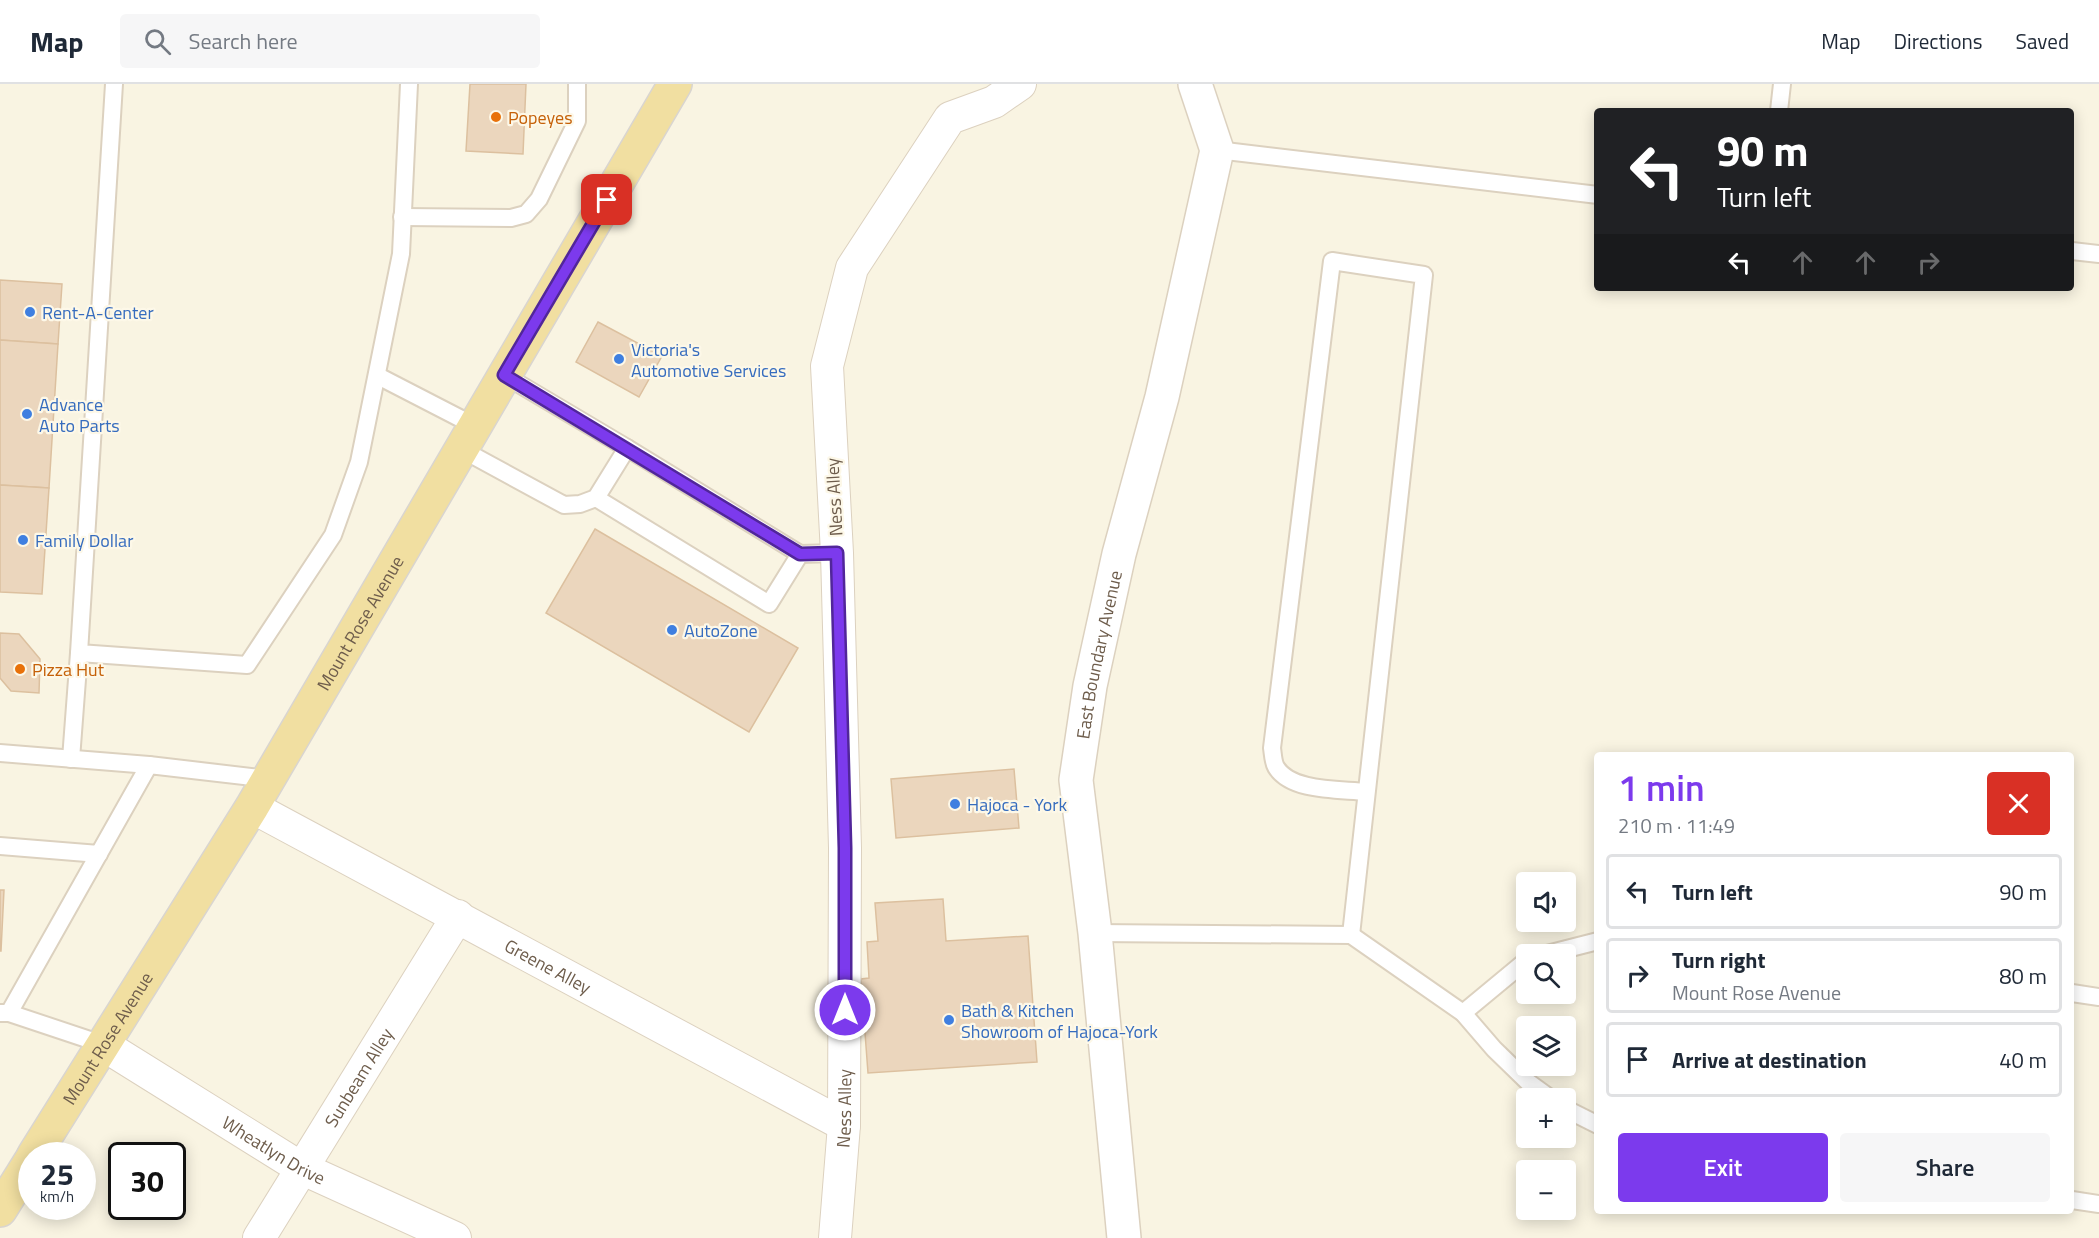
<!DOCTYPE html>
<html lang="en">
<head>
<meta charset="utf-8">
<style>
	:root { --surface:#fff; --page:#f6f6f7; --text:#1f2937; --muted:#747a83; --line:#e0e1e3; --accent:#7c3aed }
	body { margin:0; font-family:"Titillium Web",sans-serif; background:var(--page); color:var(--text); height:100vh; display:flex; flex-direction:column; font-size:22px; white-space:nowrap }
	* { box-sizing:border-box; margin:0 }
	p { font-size:20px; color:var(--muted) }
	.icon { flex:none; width:33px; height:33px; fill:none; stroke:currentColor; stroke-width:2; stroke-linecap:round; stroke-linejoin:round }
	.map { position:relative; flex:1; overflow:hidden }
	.drawer { position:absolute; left:1594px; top:668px; width:480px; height:462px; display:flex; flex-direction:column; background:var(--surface); border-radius:6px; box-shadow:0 3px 15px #0003 }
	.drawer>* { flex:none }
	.guide { position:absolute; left:1594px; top:24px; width:480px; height:183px; border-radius:6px; box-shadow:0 3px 15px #0003; background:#202124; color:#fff; overflow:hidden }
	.tools { position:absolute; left:1516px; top:788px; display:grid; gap:12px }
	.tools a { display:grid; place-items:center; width:60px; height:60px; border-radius:6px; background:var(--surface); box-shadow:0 3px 15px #0003; font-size:30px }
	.speed { position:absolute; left:18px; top:1058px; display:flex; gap:12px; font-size:30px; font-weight:700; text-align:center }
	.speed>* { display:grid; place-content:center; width:78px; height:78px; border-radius:50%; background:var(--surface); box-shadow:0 3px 15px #0003; line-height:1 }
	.speed small { font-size:15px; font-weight:400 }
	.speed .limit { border:3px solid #111; border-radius:9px; background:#fff; color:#111 }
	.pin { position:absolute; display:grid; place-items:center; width:51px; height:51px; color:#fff; margin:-26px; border-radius:12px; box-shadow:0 3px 9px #0006 }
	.me { position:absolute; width:66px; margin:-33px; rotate:0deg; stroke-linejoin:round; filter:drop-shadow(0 0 4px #0008) }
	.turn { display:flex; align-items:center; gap:21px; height:126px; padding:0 24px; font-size:27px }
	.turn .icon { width:78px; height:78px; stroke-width:2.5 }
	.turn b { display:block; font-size:42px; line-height:51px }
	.lanes { display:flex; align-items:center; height:57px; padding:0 24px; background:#0003; justify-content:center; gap:30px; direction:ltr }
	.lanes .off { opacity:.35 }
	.round { display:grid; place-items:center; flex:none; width:63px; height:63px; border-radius:6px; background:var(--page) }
	.headline { display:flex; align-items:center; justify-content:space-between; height:102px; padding:0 24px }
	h1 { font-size:36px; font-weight:600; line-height:45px; color:var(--accent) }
	.action { display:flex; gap:12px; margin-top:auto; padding:12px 24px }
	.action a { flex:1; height:69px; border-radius:6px; background:var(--accent); color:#fff; font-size:24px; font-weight:600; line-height:69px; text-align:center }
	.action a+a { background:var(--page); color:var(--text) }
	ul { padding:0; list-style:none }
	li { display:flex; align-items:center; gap:18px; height:75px; margin:0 12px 9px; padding:0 12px; border:3px solid var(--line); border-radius:6px }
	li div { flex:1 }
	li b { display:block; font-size:22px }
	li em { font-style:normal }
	header { display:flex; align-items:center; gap:36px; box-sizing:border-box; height:84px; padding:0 30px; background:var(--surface); border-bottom:2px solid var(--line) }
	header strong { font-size:28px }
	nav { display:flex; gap:33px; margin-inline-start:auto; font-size:21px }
	.search { width:420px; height:54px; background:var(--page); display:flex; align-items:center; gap:15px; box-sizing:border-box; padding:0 21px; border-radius:6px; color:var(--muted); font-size:22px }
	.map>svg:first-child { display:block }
</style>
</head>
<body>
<header>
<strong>Map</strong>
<div class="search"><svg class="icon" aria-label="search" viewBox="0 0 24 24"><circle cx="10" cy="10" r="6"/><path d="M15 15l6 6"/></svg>Search here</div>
<nav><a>Map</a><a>Directions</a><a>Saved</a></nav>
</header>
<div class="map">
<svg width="2099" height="1154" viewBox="0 0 2099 1154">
	<rect width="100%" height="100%" fill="#f9f4e2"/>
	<g fill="#ebd6bd" stroke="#dcc09f" stroke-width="1.5">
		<path d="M470 0H526L523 70 466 67Z"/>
		<path d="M0 196 62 200 58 260 0 256Z"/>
		<path d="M598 238 662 272 639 313 576 278Z"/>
		<path d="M0 256 58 260 49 404 0 401Z"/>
		<path d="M0 401 49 404 42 510 0 508Z"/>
		<path d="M595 445 798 564 749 648 546 529Z"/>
		<path d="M0 549 19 550 40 575 39 609 11 607 0 594Z"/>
		<path d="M1014 685 1019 744 896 754 891 695Z"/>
		<path d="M0 806H4L1 867H0Z"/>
		<path d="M943 815 946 857 1028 852 1037 978 868 989 861 895 869 894 867 858 878 857 875 819Z"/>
	</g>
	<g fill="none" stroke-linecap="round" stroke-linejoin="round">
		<g stroke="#dcd1bf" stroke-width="20">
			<g id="service">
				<path d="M114 0 79 569 247 581 333 451 359 378 401 170 409 0"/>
				<path d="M1779 27 1782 0"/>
				<path d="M1217 66 1598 111"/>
				<path d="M402 133 511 134 526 130 539 115 577 37V0"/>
				<path d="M2072 167 2099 170"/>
				<path d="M378 292 475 342"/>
				<path d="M627 364 800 470 837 469"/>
				<path d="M461 365 564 421 580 420 596 414 627 364 504 291"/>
				<path d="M596 414 769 520 800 470"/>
				<path d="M0 669 149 681"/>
				<path d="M71 675 79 569"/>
				<path d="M0 762 99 770"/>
				<path d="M1095 849 1351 851 1463 929 1494 965 1528 998 1550 1014"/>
				<path d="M1351 851 1424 191 1332 177 1272 664C1273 670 1273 678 1276 683 1291 708 1340 705 1366 708"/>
				<path d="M1547 870 1598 857"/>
				<path d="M2072 909 2099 913"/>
				<path d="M1 929H9L102 960"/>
				<path d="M9 929 149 681 269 695"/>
				<path d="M1463 929 1527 876"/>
				<path d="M1566 1025 1598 1041"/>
				<path d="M2072 1116 2099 1120"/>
			</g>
		</g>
		<g stroke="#dcd1bf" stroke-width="34">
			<g id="minor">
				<path id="s1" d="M252 723 844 1041"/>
				<path id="s2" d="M102 960 301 1084 455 1154"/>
				<path id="s3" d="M259 1154 458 832"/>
				<path id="s4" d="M835 1154 844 1041 845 764 837 469 827 282 852 184 950 34 994 18 1020 0"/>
			</g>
		</g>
		<g stroke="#dcd1bf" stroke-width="36">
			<g id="tertiary">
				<path id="s5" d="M1124 1154 1095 849 1076 696 1090 602 1119 470 1162 313 1217 66 1195 0"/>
			</g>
		</g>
		<g stroke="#d9d5d0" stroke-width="36">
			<g id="primary">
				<path id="s6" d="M34 1071 252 723 675 0"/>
				<path d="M0 1126 32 1075"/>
			</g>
		</g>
		<use href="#service" stroke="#fff" stroke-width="16"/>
		<use href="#minor" stroke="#fff" stroke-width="32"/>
		<use href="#tertiary" stroke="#fff" stroke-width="33"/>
		<use href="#primary" stroke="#f1dfa1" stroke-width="33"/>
	</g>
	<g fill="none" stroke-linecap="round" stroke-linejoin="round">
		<g stroke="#51269a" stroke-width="15">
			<path id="route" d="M607 116 504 291 800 470 837 469 845 764V926"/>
		</g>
		<use href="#route" stroke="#7c3aed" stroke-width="10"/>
	</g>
	<g fill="#e8710a" stroke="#fdf8e8" stroke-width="2">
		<circle cx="496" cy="33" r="6"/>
		<circle cx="20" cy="585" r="6"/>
	</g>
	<g fill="#3f7fe0" stroke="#fdf8e8" stroke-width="2">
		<circle cx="30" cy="228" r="6"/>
		<circle cx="619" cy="275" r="6"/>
		<circle cx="27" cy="330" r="6"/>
		<circle cx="23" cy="456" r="6"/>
		<circle cx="672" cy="546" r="6"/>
		<circle cx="955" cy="720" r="6"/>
		<circle cx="949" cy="936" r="6"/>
	</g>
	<g text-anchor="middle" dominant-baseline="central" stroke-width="4.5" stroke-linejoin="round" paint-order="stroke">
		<g font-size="18" fill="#c56008" stroke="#fdf8e8" text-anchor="start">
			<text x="508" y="33">Popeyes</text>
			<text x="32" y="585">Pizza Hut</text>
		</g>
		<g font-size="18" fill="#366cbe" stroke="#fdf8e8" text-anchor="start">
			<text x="42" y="228">Rent-A-Center</text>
			<text x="631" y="265">Victoria's<tspan x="631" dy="21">Automotive Services</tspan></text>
			<text x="39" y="320">Advance<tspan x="39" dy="21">Auto Parts</tspan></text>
			<text x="35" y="456">Family Dollar</text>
			<text x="684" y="546">AutoZone</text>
			<text x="967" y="720">Hajoca - York</text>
			<text x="961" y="926">Bath &amp; Kitchen<tspan x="961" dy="21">Showroom of Hajoca-York</tspan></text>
		</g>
		<g font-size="18" fill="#6e5d4c" stroke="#fdf8e8">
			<text transform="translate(834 413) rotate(-93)">Ness Alley</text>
			<text stroke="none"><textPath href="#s6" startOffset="624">Mount Rose Avenue</textPath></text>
			<text stroke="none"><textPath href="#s5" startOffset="588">East Boundary Avenue</textPath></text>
			<text stroke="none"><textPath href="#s1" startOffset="336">Greene Alley</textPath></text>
			<text stroke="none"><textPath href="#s6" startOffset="138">Mount Rose Avenue</textPath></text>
			<text stroke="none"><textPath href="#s3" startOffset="189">Sunbeam Alley</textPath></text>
			<text stroke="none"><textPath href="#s4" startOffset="130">Ness Alley</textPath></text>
			<text stroke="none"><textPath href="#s2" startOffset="202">Wheatlyn Drive</textPath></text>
		</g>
	</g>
</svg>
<div class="tools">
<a><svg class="icon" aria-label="sound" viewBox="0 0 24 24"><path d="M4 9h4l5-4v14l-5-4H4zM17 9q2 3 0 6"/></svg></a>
<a><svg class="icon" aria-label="search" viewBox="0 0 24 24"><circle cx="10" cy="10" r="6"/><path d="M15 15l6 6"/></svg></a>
<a><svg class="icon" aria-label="layers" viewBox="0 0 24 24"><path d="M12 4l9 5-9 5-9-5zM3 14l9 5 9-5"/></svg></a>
<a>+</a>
<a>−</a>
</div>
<div class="speed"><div>25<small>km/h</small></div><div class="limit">30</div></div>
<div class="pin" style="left:607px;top:116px;background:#d93025"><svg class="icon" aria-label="arrive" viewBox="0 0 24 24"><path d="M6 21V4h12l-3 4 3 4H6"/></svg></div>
<svg class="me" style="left:845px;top:926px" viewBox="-20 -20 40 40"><circle r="17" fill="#7c3aed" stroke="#fff" stroke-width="3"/><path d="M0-11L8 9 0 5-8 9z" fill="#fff"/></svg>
<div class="guide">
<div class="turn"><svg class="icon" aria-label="left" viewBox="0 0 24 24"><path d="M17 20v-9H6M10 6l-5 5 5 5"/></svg><div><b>90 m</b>Turn left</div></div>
<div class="lanes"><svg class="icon" aria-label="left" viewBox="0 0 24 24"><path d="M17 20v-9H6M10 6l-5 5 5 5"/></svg><svg class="icon off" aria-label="ahead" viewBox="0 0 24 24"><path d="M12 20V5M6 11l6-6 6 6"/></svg><svg class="icon off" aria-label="ahead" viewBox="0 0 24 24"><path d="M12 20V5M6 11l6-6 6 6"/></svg><svg class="icon off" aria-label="right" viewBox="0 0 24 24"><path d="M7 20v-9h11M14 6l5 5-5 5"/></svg></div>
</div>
<section class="drawer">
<div class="headline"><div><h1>1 min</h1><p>210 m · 11:49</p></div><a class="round" style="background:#d93025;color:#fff"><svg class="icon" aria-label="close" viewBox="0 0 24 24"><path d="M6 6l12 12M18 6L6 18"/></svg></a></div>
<ul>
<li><svg class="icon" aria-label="left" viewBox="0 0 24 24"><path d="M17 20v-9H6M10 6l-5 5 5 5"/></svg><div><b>Turn left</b></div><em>90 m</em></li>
<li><svg class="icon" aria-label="right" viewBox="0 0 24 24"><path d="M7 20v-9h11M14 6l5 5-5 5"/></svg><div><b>Turn right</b><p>Mount Rose Avenue</p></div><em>80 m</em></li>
<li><svg class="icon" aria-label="arrive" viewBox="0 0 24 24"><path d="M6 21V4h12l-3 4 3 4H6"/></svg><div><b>Arrive at destination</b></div><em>40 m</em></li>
</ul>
<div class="action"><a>Exit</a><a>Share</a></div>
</section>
</div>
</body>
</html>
